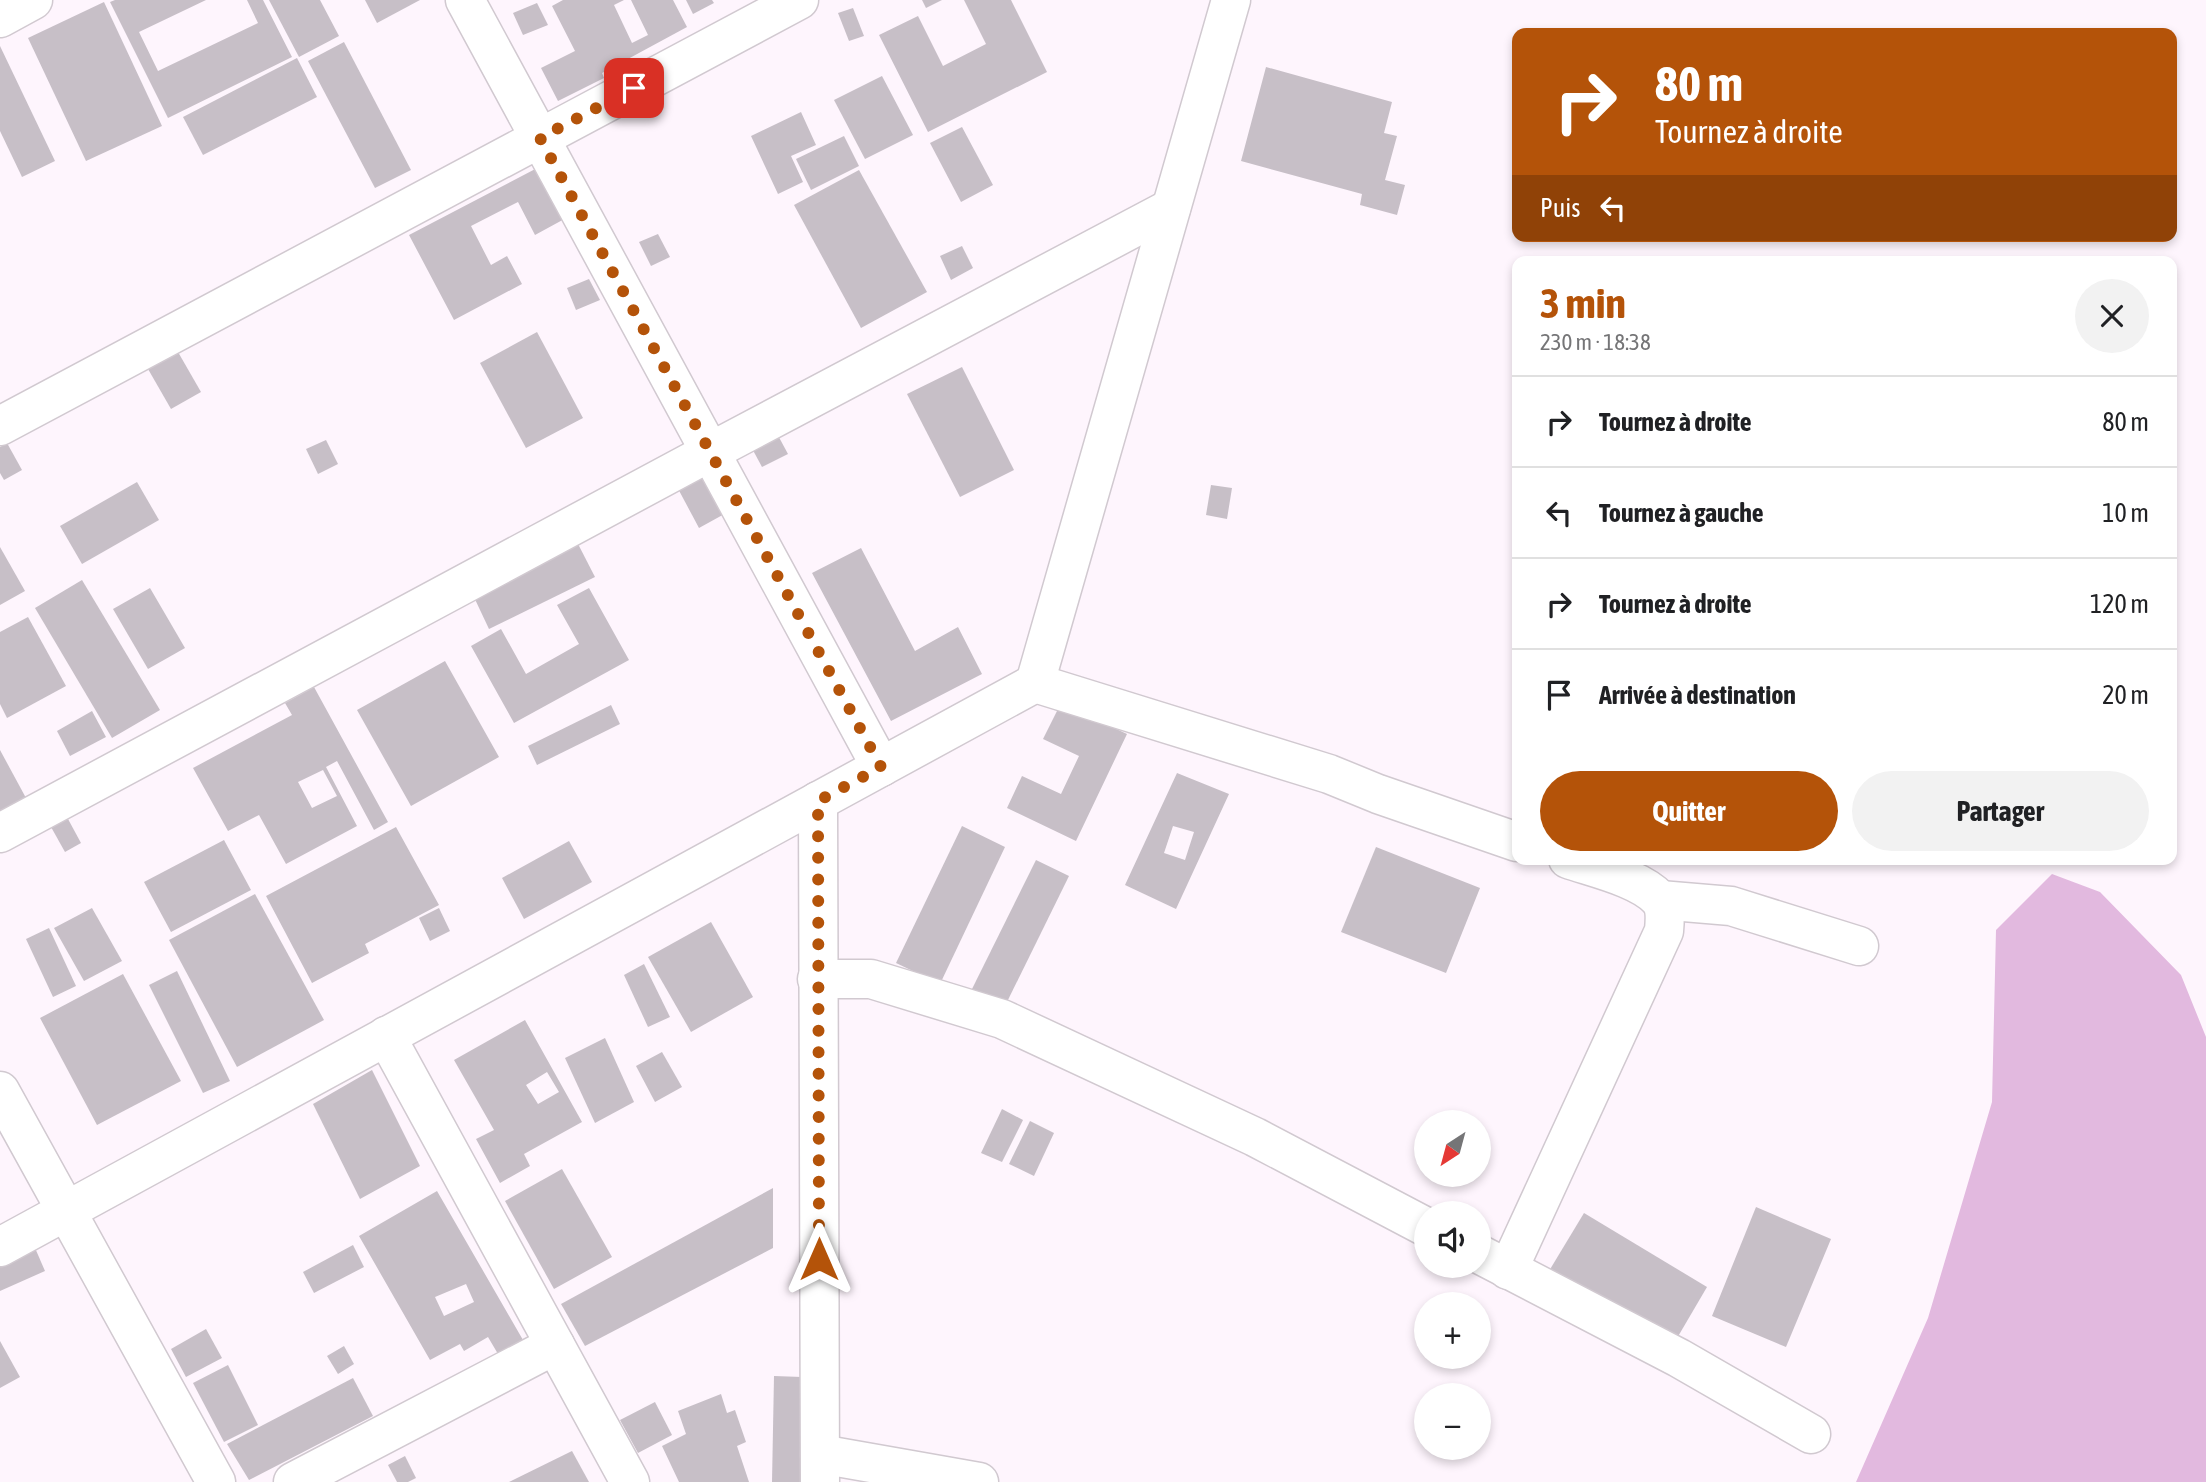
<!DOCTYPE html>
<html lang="fr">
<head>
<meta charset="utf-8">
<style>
	:root { --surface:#fff; --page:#f2f2f2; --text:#202124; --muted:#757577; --line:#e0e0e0; --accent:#b45309 }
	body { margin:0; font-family:"Asap Condensed",sans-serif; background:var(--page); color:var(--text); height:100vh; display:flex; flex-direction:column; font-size:26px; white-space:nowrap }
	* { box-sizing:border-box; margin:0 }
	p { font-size:23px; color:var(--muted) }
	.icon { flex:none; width:38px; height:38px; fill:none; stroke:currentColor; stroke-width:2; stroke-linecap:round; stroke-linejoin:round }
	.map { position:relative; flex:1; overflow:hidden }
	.panel { position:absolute; left:1512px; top:256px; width:665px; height:609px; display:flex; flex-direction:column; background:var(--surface); border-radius:14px; box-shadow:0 4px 10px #0003 }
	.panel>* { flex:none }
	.hud { position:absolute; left:1512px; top:28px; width:665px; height:214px; border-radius:14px; box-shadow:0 4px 10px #0003; background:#b45309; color:#fff; overflow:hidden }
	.needle { width:46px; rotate:216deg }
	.fabs { position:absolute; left:1414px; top:1110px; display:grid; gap:14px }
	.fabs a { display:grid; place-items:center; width:77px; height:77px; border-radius:50%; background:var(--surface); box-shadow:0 4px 10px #0003; font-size:35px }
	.pin { position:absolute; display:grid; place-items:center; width:60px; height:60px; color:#fff; margin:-30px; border-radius:14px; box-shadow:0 4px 10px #0006 }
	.me { position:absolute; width:77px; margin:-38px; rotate:0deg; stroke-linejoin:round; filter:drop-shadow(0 0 5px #0008) }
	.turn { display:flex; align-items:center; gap:24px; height:147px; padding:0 28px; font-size:32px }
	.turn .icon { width:91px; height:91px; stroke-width:2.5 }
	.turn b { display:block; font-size:49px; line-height:60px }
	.then { display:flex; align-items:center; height:66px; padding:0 28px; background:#0003; gap:14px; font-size:26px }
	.round { display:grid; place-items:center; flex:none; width:74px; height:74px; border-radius:37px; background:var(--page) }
	.overview { display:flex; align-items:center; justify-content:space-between; height:119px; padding:0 28px }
	h1 { font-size:42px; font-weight:700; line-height:52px; color:var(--accent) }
	.action { display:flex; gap:14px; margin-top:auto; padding:14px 28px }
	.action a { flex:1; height:80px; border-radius:42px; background:var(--accent); color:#fff; font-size:28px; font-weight:700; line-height:80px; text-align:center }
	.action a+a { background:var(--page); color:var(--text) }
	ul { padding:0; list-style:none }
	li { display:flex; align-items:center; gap:21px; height:91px; padding:0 28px; border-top:2px solid var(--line) }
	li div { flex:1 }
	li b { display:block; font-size:26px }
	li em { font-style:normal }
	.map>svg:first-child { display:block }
</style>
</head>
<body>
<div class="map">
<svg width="2206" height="1482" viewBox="0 0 2206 1482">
	<rect width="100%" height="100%" fill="#fef5fd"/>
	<path fill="#e2b9df" d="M2052 874 2100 892 2181 975 2206 1037V1482H1856L1928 1318 1992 1102 1996 930Z"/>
	<g fill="#c7bfc7" fill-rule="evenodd">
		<path d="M115 0H206L139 32 158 71 258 23 247 0H263L292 57 168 118 110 2Z"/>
		<path d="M269 0H320L339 36 299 57Z"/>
		<path d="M365 0H420L377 23Z"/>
		<path d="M563 0H624L614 5 632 43 648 35 631 0H673L687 27 602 73 604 78 558 101 541 68 575 51 552 6Z"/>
		<path d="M686 0H712L714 3 693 14Z"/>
		<path d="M922 0H942L926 8Z"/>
		<path d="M964 0H1011L1047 72 928 132 879 35 918 16 943 66 986 44Z"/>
		<path d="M104 2 162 126 86 161 28 38Z"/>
		<path d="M537 3 548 25 523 35 513 13Z"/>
		<path d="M853 8 864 36 849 41 838 13Z"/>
		<path d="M344 42 411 170 375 188 308 61Z"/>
		<path d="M0 46 55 161 22 177 0 131Z"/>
		<path d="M297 58 317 97 203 155 183 117Z"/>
		<path d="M1266 67 1392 102 1384 133 1397 136 1385 180 1405 185 1397 215 1360 205 1362 194 1241 161Z"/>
		<path d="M882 76 913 135 865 159 834 100Z"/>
		<path d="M801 112 816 145 791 156 803 182 778 194 751 136Z"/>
		<path d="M962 127 993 185 961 202 930 143Z"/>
		<path d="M844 136 859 166 811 190 796 159Z"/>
		<path d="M541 166 568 217 535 235 518 202 471 226 491 265 507 256 522 284 454 320 409 235Z"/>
		<path d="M859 170 927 292 861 328 794 205Z"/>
		<path d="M658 234 670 257 651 266 639 242Z"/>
		<path d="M962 246 973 268 951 280 940 256Z"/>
		<path d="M589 279 600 300 576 310 567 288Z"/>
		<path d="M537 332 583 418 526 448 480 363Z"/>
		<path d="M178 352 201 392 171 409 148 369Z"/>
		<path d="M962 367 1014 470 960 497 907 394Z"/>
		<path d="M774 428 788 454 762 467 748 441Z"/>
		<path d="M326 440 338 464 318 474 306 449Z"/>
		<path d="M7 443 22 470 4 480 0 473V447Z"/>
		<path d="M704 468 728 512 699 528 675 483Z"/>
		<path d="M137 482 159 520 82 564 60 526Z"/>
		<path d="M1211 485 1232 488 1227 519 1206 515Z"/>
		<path d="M577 542 595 577 489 629 472 593Z"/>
		<path d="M0 547 25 591 0 605Z"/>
		<path d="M861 548 915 651 958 627 982 674 891 721 812 573Z"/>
		<path d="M82 580 160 710 112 738 35 608Z"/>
		<path d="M150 588 185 648 148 669 113 609Z"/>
		<path d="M589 588 629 660 514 723 471 646 501 629 526 674 579 644 557 605Z"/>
		<path d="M28 617 66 686 7 718 0 704V632Z"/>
		<path d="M445 661 499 757 411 806 357 710Z"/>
		<path d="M314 687 388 822 374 830 337 761 326 767 357 826 286 864 259 815 228 831 193 768 292 715 285 703ZM323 770 337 796 312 808 298 782Z"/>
		<path d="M1061 703 1127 734 1076 841 1007 808 1022 776 1061 794 1079 756 1043 739Z"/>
		<path d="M611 705 620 724 537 765 528 746Z"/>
		<path d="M92 711 106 737 70 756 57 731Z"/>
		<path d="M0 750 26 798 0 812Z"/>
		<path d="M1177 773 1229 794 1176 909 1125 885ZM1173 826 1194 832 1185 860 1164 853Z"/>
		<path d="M68 819 81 843 65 852 51 827Z"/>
		<path d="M962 826 1005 847 940 984 896 963Z"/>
		<path d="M396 827 439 905 365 944 369 953 312 983 266 896Z"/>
		<path d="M224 840 251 890 171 932 144 882Z"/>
		<path d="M569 841 592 882 524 919 502 878Z"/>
		<path d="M1376 847 1480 888 1446 973 1341 932Z"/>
		<path d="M1036 860 1069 876 1005 1006 972 989Z"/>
		<path d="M255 894 324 1020 237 1067 169 940Z"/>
		<path d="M92 908 122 961 84 981 54 928Z"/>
		<path d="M439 908 450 931 430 941 419 918Z"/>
		<path d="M711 922 753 997 691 1032 648 957Z"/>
		<path d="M49 928 76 986 53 997 26 939Z"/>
		<path d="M644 964 670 1017 648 1027 624 975Z"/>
		<path d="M177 971 230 1081 203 1093 149 985Z"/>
		<path d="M123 974 181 1081 97 1125 40 1018Z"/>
		<path d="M525 1020 582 1122 524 1154 530 1166 500 1183 476 1139 494 1130 454 1060ZM547 1072 559 1092 538 1104 526 1085Z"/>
		<path d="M605 1038 634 1102 595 1123 565 1058Z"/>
		<path d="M662 1052 682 1087 655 1102 636 1066Z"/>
		<path d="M372 1070 420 1166 360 1199 313 1104Z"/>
		<path d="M1002 1109 1023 1120 1002 1162 981 1153Z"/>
		<path d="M1030 1121 1054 1133 1034 1176 1009 1164Z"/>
		<path d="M562 1169 612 1257 554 1289 505 1201Z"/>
		<path d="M773 1188V1248L585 1346 561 1304Z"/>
		<path d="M437 1191 523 1340 498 1354 488 1337 464 1351 460 1344 430 1360 359 1236ZM466 1284 474 1302 444 1316 435 1297Z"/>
		<path d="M1756 1207 1831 1239 1786 1347 1712 1316Z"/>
		<path d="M1584 1213 1707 1287 1673 1345 1549 1271Z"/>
		<path d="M353 1245 364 1267 314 1293 303 1272Z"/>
		<path d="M35 1248 45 1271 0 1291V1264Z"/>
		<path d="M206 1329 222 1358 186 1377 171 1349Z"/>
		<path d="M0 1341 20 1377 0 1388Z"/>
		<path d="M344 1346 354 1364 338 1374 327 1356Z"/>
		<path d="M228 1365 258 1425 224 1442 193 1383Z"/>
		<path d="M774 1376 802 1377 800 1482H772Z"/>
		<path d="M353 1378 373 1416 249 1480 227 1444Z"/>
		<path d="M721 1394 727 1413 735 1410 746 1442 737 1446 749 1482H679L662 1446 686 1434 678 1411Z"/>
		<path d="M655 1402 672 1435 638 1453 620 1420Z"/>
		<path d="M572 1451 589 1482H509Z"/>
		<path d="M405 1456 416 1478 408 1482H397L388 1465Z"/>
	</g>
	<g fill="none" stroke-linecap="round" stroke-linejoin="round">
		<g stroke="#d1c9d0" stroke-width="41">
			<g id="minor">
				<path d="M465 0 881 767"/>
				<path d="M0 18 33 0"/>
				<path d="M0 426 799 0"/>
				<path d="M1035 683 1329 774 1378 794 1517 842"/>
				<path d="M818 801 820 1482"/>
				<path d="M0 833 710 452 1171 208"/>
				<path d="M1660 900 1731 906 1859 946"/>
				<path d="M817 979H871L1002 1019 1255 1137 1426 1227"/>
				<path d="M386 1036 630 1482"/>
				<path d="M0 1091 216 1482"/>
				<path d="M0 1247 1035 683 1231 0"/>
				<path d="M1479 1254 1679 1358 1811 1434"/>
				<path d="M1508 1270 1664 931C1665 920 1666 907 1659 899 1640 878 1594 868 1568 859"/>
				<path d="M820 1454 979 1482"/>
				<path d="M293 1482 555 1345"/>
			</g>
		</g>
		<use href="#minor" stroke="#fff" stroke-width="38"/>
	</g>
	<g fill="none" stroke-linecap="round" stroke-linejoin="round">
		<path stroke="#b45309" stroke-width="12" stroke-dasharray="0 21.6" d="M634 88 540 138 881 767 818 801 819 1259"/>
	</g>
</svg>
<div class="fabs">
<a><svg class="needle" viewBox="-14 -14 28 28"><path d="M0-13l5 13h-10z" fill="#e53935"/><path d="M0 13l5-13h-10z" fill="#757577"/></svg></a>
<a><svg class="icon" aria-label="sound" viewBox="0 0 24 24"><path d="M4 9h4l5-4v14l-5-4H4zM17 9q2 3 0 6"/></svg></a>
<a>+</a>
<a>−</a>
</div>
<div class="pin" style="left:634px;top:88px;background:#d93025"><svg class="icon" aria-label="arrive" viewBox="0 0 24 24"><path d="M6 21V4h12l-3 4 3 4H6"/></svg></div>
<svg class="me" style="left:819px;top:1259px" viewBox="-20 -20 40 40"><path d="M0-17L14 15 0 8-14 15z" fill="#b45309" stroke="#fff" stroke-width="4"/></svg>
<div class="hud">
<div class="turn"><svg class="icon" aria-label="right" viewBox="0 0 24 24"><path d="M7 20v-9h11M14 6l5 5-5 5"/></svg><div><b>80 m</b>Tournez à droite</div></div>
<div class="then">Puis<svg class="icon" aria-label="left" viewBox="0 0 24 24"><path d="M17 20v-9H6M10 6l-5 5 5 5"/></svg></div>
</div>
<section class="panel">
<div class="overview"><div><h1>3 min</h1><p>230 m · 18:38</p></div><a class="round"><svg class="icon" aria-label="close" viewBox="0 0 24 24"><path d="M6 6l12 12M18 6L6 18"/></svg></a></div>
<ul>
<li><svg class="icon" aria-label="right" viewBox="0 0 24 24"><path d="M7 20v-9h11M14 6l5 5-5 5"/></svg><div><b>Tournez à droite</b></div><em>80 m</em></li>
<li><svg class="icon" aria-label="left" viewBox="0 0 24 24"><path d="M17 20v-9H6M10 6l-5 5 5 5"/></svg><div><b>Tournez à gauche</b></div><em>10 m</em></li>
<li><svg class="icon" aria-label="right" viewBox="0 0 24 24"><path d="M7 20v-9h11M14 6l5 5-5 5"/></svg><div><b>Tournez à droite</b></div><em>120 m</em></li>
<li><svg class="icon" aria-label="arrive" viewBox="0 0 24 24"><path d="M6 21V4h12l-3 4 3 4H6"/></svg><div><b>Arrivée à destination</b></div><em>20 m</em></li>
</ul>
<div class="action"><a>Quitter</a><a>Partager</a></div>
</section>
</div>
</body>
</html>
